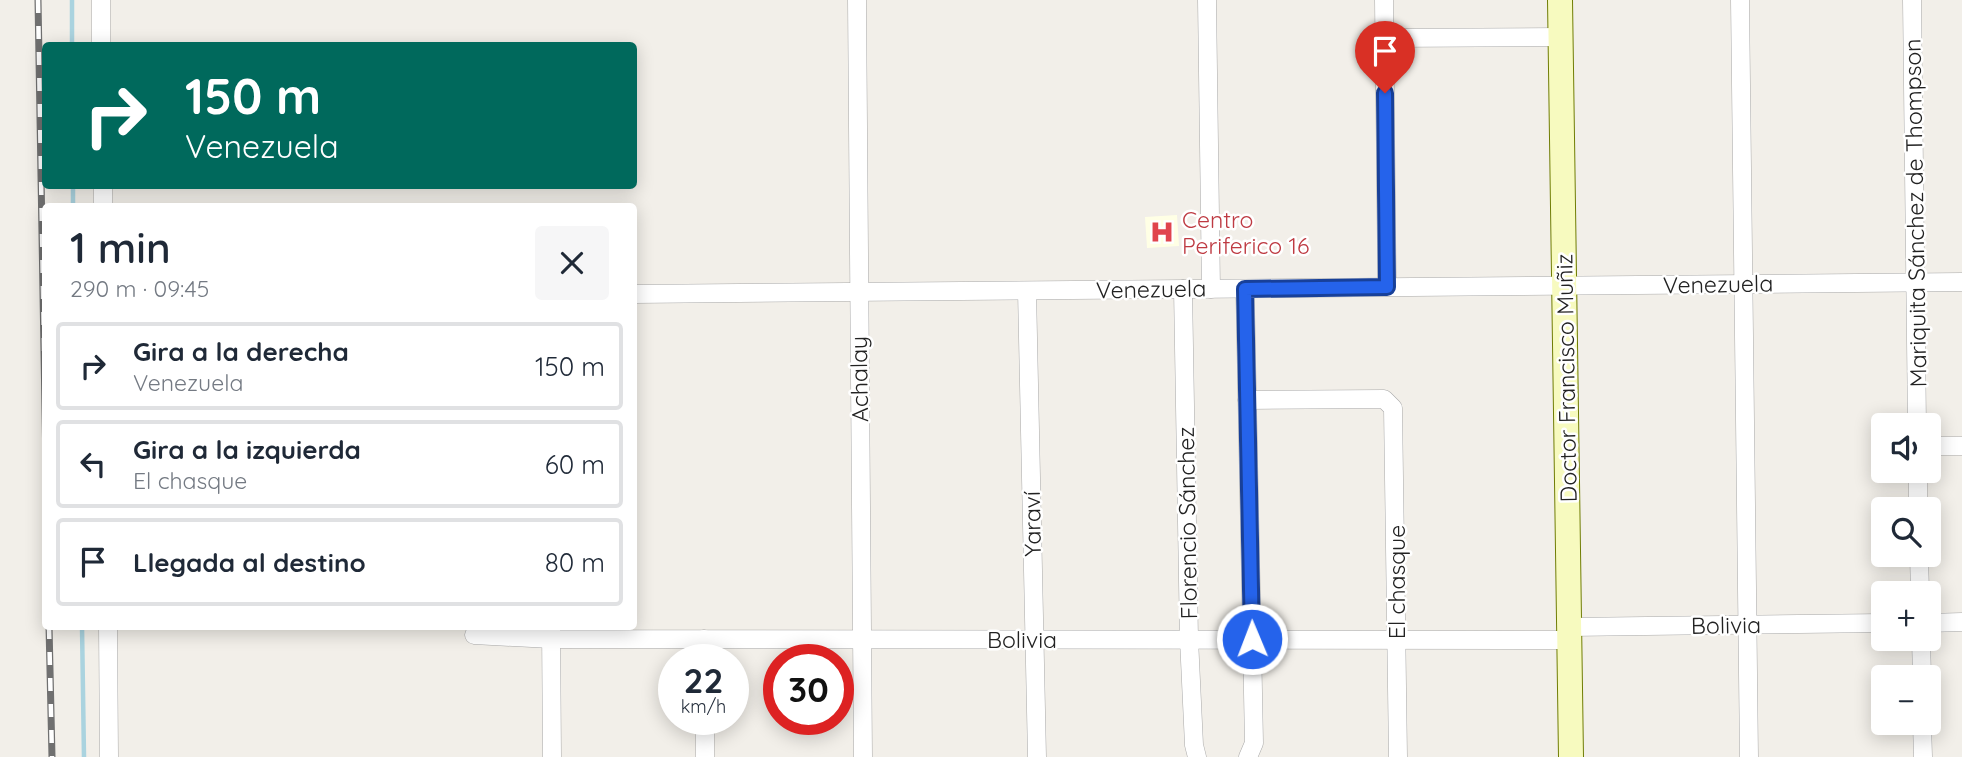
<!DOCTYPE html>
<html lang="es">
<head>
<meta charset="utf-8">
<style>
	:root { --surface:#fff; --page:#f6f6f7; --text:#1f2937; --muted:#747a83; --line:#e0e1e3 }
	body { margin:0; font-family:Quicksand,sans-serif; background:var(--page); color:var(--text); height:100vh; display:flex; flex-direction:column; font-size:26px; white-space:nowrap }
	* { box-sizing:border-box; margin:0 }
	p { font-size:23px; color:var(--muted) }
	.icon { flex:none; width:38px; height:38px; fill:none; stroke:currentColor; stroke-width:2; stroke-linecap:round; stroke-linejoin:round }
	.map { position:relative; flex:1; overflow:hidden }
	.side { position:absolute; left:42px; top:203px; width:595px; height:427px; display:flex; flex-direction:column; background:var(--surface); border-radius:7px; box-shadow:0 4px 18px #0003 }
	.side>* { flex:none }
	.guide { position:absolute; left:42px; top:42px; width:595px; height:147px; border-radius:7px; box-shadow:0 4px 18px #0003; background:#00695c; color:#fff; overflow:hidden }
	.tools { position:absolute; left:1871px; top:413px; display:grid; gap:14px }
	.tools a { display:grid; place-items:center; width:70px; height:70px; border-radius:7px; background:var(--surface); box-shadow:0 4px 18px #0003; font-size:35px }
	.speed { position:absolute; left:658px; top:644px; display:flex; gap:14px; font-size:35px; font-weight:700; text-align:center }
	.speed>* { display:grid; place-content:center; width:91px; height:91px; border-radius:50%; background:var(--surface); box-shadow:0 4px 18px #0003; line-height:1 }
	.speed small { font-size:18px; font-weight:400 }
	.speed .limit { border:10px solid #d22; background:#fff; color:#111 }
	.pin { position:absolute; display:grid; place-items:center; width:60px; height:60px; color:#fff; margin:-72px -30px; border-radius:50% 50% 50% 0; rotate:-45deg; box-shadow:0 0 7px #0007 }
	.pin .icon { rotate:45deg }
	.me { position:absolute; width:77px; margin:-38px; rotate:359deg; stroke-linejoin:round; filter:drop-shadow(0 0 5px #0008) }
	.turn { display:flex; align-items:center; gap:24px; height:147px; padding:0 28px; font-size:32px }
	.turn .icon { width:91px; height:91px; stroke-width:2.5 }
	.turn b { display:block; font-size:49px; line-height:60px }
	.round { display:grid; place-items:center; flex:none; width:74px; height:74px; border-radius:7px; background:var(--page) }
	.summary { display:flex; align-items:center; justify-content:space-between; height:119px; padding:0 28px }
	h1 { font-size:42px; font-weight:600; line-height:52px }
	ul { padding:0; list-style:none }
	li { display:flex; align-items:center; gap:21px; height:88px; margin:0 14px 10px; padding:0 14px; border:4px solid var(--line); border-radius:7px }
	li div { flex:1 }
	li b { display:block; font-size:26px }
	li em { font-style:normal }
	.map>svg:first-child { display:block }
</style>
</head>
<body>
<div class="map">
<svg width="1962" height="757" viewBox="0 0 1962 757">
	<rect width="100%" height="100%" fill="#f2efe9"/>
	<path fill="#ffffe5" d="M1177 215 1179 246 1147 248 1145 217Z"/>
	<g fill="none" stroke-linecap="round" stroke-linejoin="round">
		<g stroke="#aad3df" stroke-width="4.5">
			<path d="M72 0V46"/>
			<path d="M73 186V206"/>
			<path d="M82 626 84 757"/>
		</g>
		<g stroke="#a9a9a9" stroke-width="19">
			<g id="street">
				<path d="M101 0V46"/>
				<path d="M857 0 863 757"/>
				<path d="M1207 0 1211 289"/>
				<path d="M1384 0 1387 287"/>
				<path d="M1740 0 1749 757"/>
				<path d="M1912 0 1917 425"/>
				<path d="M1385 38 1561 37"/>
				<path d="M103 186V206"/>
				<path d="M1183 289 1189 639 1194 745 1197 757"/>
				<path d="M1245 289 1254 743 1248 757"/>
				<path d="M1027 291 1037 757"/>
				<path d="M634 294 1962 282"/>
				<path d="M1247 400 1384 399 1393 408 1398 757"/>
				<path d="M1928 446H1962"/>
				<path d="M1918 471V509"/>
				<path d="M1919 555 1920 593"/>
				<path d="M1928 623 1962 622"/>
				<path d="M108 626 109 757"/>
				<path d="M551 626 552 757"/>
				<path d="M1570 627 1883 623"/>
				<path d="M474 635 551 639 1570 640"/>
				<path d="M704 639V660"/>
				<path d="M1921 639 1922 677"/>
				<path d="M705 719V757"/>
				<path d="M1922 723 1923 757"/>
			</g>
		</g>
		<g stroke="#707d05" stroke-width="26">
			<path id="secondary" d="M1560 0 1571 757"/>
		</g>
		<use href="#street" stroke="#fff" stroke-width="18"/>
		<use href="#secondary" stroke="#f7fabf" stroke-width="24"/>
		<g stroke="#707070" stroke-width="7">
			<g id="rail">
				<path d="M38 0 46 467"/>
				<path d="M49 626 52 757"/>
			</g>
		</g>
		<use href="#rail" stroke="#fff" stroke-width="4.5" stroke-dasharray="13" stroke-linecap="butt"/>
	</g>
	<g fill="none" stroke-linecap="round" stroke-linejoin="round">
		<g stroke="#184099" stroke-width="18">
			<path id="route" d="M1252 639 1245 289 1387 287 1385 93"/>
		</g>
		<use href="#route" stroke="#2563eb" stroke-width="12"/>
	</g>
	<defs>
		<g id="hospital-bare" transform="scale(1.89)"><path d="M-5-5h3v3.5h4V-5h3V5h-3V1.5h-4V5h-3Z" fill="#e0444e" stroke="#fff" stroke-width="2.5" paint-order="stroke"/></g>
	</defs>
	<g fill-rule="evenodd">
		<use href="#hospital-bare" x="1162" y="232"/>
	</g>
	<g text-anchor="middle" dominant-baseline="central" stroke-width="5" stroke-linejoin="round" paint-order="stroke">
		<g font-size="23" fill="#222" stroke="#fff">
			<text transform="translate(1915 213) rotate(-91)">Mariquita Sánchez de Thompson</text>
			<text transform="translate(1718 284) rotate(-1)">Venezuela</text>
			<text transform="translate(1151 289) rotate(-1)">Venezuela</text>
			<text transform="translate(1566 378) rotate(-91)">Doctor Francisco Muñiz</text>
			<text transform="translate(859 379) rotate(-91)">Achalay</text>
			<text transform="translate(1187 523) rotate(-91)">Florencio Sánchez</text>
			<text transform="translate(1032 524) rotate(-91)">Yaraví</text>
			<text transform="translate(1396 582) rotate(-90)">El chasque</text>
			<text transform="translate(1726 625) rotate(-1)">Bolivia</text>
			<text x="1022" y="639">Bolivia</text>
		</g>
		<g font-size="23" fill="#be3a42" stroke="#fff" text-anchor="start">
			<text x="1182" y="219">Centro<tspan x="1182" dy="26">Periferico 16</tspan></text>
		</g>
	</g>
</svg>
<div class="tools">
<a><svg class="icon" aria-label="sound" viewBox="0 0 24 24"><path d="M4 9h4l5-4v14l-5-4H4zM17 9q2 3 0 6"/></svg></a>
<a><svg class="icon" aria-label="search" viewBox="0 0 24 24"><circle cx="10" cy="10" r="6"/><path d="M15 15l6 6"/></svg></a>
<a>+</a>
<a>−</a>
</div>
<div class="speed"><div>22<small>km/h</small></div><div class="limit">30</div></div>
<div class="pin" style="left:1385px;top:93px;background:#d93025"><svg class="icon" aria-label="arrive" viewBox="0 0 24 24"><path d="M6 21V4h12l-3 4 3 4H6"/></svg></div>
<svg class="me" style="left:1252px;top:639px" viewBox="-20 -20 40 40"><circle r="17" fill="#2563eb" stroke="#fff" stroke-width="3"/><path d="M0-11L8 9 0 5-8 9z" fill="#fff"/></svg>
<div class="guide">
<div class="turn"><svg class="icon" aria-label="right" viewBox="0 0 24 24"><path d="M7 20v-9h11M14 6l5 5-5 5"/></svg><div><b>150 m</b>Venezuela</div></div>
</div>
<section class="side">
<div class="summary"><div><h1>1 min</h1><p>290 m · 09:45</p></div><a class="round"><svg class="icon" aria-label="close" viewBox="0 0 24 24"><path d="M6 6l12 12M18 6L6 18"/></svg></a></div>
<ul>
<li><svg class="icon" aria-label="right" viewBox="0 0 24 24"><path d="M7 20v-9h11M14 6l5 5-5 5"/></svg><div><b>Gira a la derecha</b><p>Venezuela</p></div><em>150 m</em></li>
<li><svg class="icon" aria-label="left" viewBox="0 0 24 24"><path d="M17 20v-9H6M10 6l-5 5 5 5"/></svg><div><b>Gira a la izquierda</b><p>El chasque</p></div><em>60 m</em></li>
<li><svg class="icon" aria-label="arrive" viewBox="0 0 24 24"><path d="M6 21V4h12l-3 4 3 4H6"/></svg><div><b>Llegada al destino</b></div><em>80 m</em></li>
</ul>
</section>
</div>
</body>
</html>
